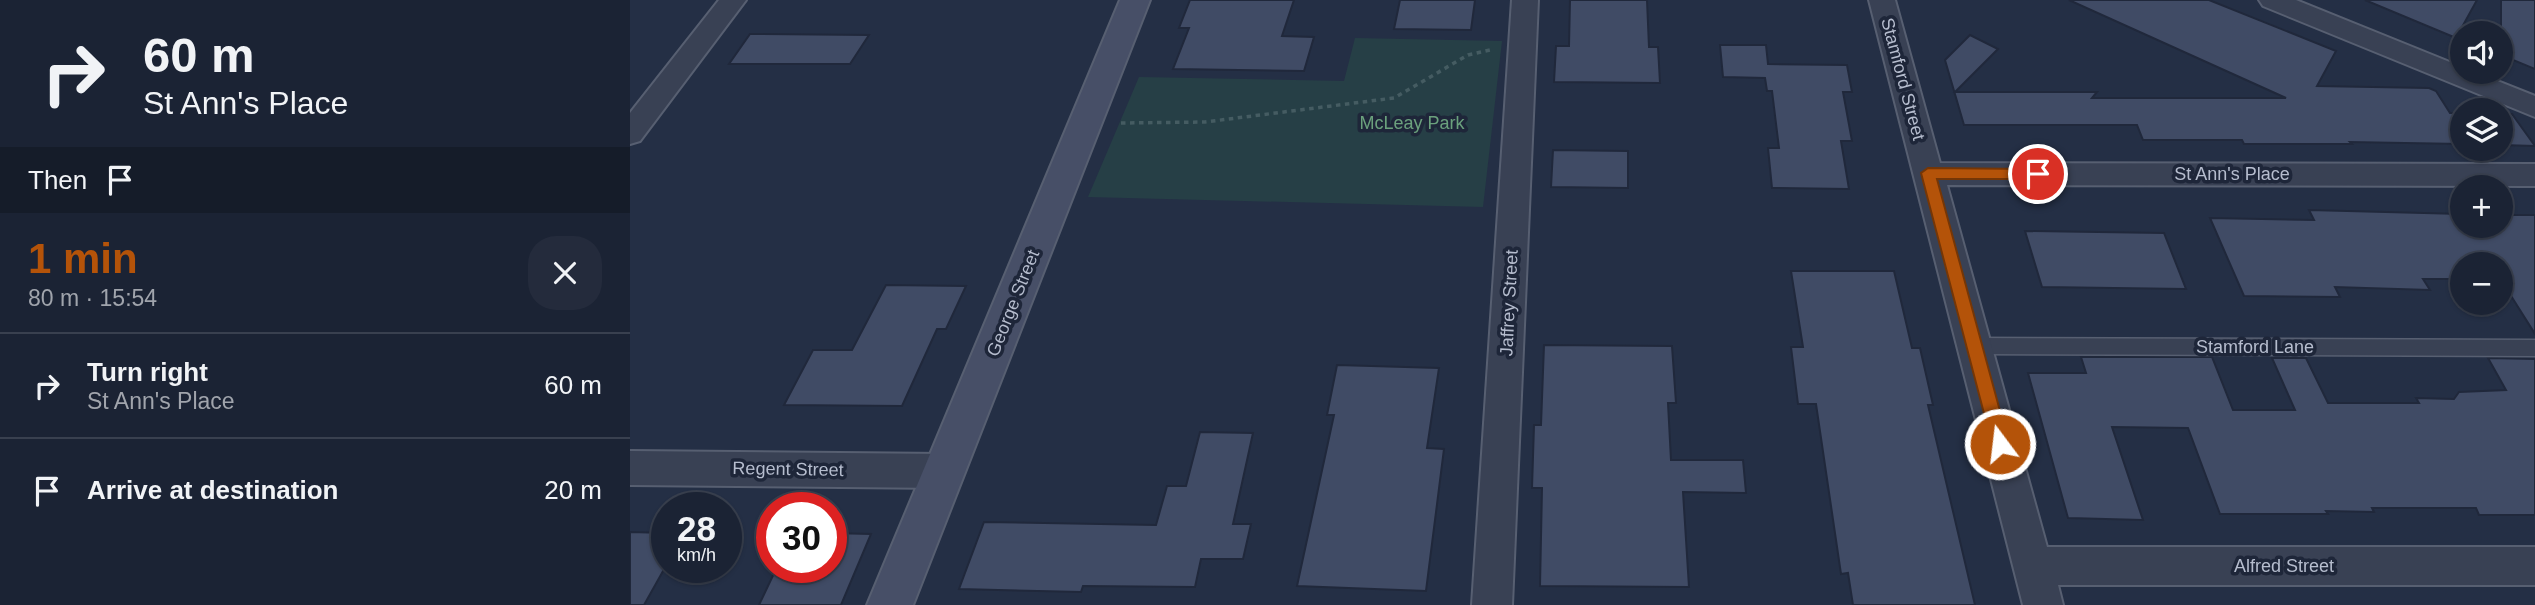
<!DOCTYPE html>
<html lang="en">
<head>
<meta charset="utf-8">
<style>
	:root { --surface:#1b2334; --page:#242b3c; --text:#f1f3f6; --muted:#a0a4ac; --line:#39404f; --accent:#b45309 }
	body { margin:0; font-family:Arial,sans-serif; background:var(--page); color:var(--text); height:100vh; display:flex; flex-direction:column; font-size:26px; white-space:nowrap }
	* { box-sizing:border-box; margin:0 }
	p { font-size:23px; color:var(--muted) }
	.icon { flex:none; width:38px; height:38px; fill:none; stroke:currentColor; stroke-width:2; stroke-linecap:round; stroke-linejoin:round }
	.map { position:relative; flex:1; overflow:hidden }
	.drawer { display:flex; flex-direction:column; background:var(--surface); width:630px }
	.drawer>* { flex:none }
	.top-card { background:#1b2334; color:var(--text); overflow:hidden }
	.tools { position:absolute; left:1820px; top:21px; display:grid; gap:14px }
	.tools a { display:grid; place-items:center; width:63px; height:63px; border-radius:50%; background:var(--surface); box-shadow:0 2px 5px #0004,0 0 0 2px var(--line); font-size:35px }
	.speed { position:absolute; left:21px; top:492px; display:flex; gap:14px; font-size:35px; font-weight:700; text-align:center }
	.speed>* { display:grid; place-content:center; width:91px; height:91px; border-radius:50%; background:var(--surface); box-shadow:0 2px 5px #0004,0 0 0 2px var(--line); line-height:1 }
	.speed small { font-size:18px; font-weight:400 }
	.speed .limit { border:10px solid #d22; background:#fff; color:#111 }
	.pin { position:absolute; display:grid; place-items:center; width:60px; height:60px; color:#fff; margin:-30px; border:4px solid #fff; border-radius:50%; box-shadow:0 2px 7px #0007 }
	.me { position:absolute; width:77px; margin:-38px; rotate:345deg; stroke-linejoin:round; filter:drop-shadow(0 0 5px #0008) }
	.turn { display:flex; align-items:center; gap:24px; height:147px; padding:0 28px; font-size:32px }
	.turn .icon { width:91px; height:91px; stroke-width:2.5 }
	.turn b { display:block; font-size:49px; line-height:60px }
	.then { display:flex; align-items:center; height:66px; padding:0 28px; background:#0003; gap:14px; font-size:26px }
	.round { display:grid; place-items:center; flex:none; width:74px; height:74px; border-radius:28px; background:var(--page) }
	.overview { display:flex; align-items:center; justify-content:space-between; height:119px; padding:0 28px }
	h1 { font-size:42px; font-weight:700; line-height:52px; color:var(--accent) }
	ul { padding:0; list-style:none }
	li { display:flex; align-items:center; gap:21px; height:105px; padding:0 28px; border-top:2px solid var(--line) }
	li div { flex:1 }
	li b { display:block; font-size:26px }
	li em { font-style:normal }
	main { display:flex; flex:1; min-height:0 }
	.map>svg:first-child { display:block }
</style>
</head>
<body>
<main>
<section class="drawer">
<div class="top-card">
<div class="turn"><svg class="icon" aria-label="right" viewBox="0 0 24 24"><path d="M7 20v-9h11M14 6l5 5-5 5"/></svg><div><b>60 m</b>St Ann's Place</div></div>
<div class="then">Then<svg class="icon" aria-label="arrive" viewBox="0 0 24 24"><path d="M6 21V4h12l-3 4 3 4H6"/></svg></div>
</div>
<div class="overview"><div><h1>1 min</h1><p>80 m · 15:54</p></div><a class="round"><svg class="icon" aria-label="close" viewBox="0 0 24 24"><path d="M6 6l12 12M18 6L6 18"/></svg></a></div>
<ul>
<li><svg class="icon" aria-label="right" viewBox="0 0 24 24"><path d="M7 20v-9h11M14 6l5 5-5 5"/></svg><div><b>Turn right</b><p>St Ann's Place</p></div><em>60 m</em></li>
<li><svg class="icon" aria-label="arrive" viewBox="0 0 24 24"><path d="M6 21V4h12l-3 4 3 4H6"/></svg><div><b>Arrive at destination</b></div><em>20 m</em></li>
</ul>
</section>
<div class="map">
<svg width="1905" height="605" viewBox="0 0 1905 605">
	<rect width="100%" height="100%" fill="#242f45"/>
	<path fill="#263f46" d="M725 38 872 41 853 207 458 197 509 77 714 81Z"/>
	<g fill="#404b65" stroke="#20283b" stroke-width="2">
		<path d="M560 0H664L652 36 684 37 674 71 543 69 559 28H549Z"/>
		<path d="M770 0H845L841 30 764 29Z"/>
		<path d="M940 0H1017L1019 47H1028L1030 83 924 82 926 46H939Z"/>
		<path d="M1439 0H1579L1706 51 1687 86 1799 88 1806 91 1820 113H1832V144L1720 142 1722 144H1614L1612 140H1513L1507 125H1334L1315 60 1340 35 1368 49 1325 92H1467L1462 98H1656Z"/>
		<path d="M1735 0H1847L1826 38Z"/>
		<path d="M1871 0H1905V69L1871 55Z"/>
		<path d="M120 34 239 35 220 64H99Z"/>
		<path d="M1090 45H1136L1138 64 1217 65 1222 92H1213L1222 141H1211L1219 189 1142 188 1138 148H1149L1142 91H1137L1135 78 1093 77Z"/>
		<path d="M1871 114H1882L1905 146 1871 145Z"/>
		<path d="M923 150 998 151V188L921 187Z"/>
		<path d="M1679 210 1832 214V226H1871V215H1905V334L1871 280V264H1832V279H1793L1800 290 1705 287 1710 297 1614 296 1580 218 1684 220Z"/>
		<path d="M1395 231 1534 233 1556 289 1412 287Z"/>
		<path d="M1161 271H1264L1282 348H1290L1303 405H1298L1345 605H1223L1218 573 1211 574 1186 404H1168L1161 347H1173Z"/>
		<path d="M256 285 336 286 316 329H307L272 406 154 405 183 350H222Z"/>
		<path d="M914 345 1042 346 1046 403H1038L1041 460H1113L1116 493 1053 492 1059 587 910 586 912 488H902L904 425H911Z"/>
		<path d="M1451 357H1582L1603 410H1665L1642 358H1676L1698 403H1789L1786 398 1824 399 1829 392 1876 390 1858 358 1905 359V515H1849L1846 508H1742L1744 512 1696 511 1698 514H1590L1558 428 1482 427 1513 520 1438 518 1398 373H1456Z"/>
		<path d="M707 365 809 368 797 448 814 449 796 591 667 586 704 415H697Z"/>
		<path d="M570 432 623 433 603 524H621L613 559H571L565 587 453 586 451 592 329 589 354 522 526 525 537 486H556Z"/>
		<path d="M0 532 37 533V564L14 605H0Z"/>
		<path d="M201 533 241 534 211 605H129L147 567H201Z"/>
	</g>
	<g fill="none" stroke-linecap="round" stroke-linejoin="round">
		<g stroke="#575f71" stroke-width="3">
			<path id="lane" d="M1344 338 1905 340V356L1344 354 1338 351 1335 346 1338 341Z"/>
		</g>
		<g stroke="#575f71" stroke-width="4">
			<g id="street">
				<path d="M89 0H116L10 141 0 144V113Z"/>
				<path d="M882 0H908L882 605H842Z"/>
				<path d="M1239 0H1265L1310 163 1905 164V186L1317 185 1417 547H1905V585H1428L1433 605H1393Z"/>
				<path d="M1629 0H1666L1832 67V72H1845L1905 96V117L1633 6Z"/>
				<path d="M0 451 315 454 328 459 334 471 328 483 315 488 0 485Z"/>
			</g>
		</g>
		<g stroke="#575f71" stroke-width="4">
			<path id="secondary" d="M490 0H520L283 605H237Z"/>
		</g>
		<path stroke="#455c62" stroke-width="3.5" stroke-dasharray="4.5 4.5" stroke-linecap="butt" d="M491 123 575 122 764 98 838 55 860 50"/>
		<use href="#lane" fill="#394154" fill-rule="evenodd"/>
		<use href="#street" fill="#394154" fill-rule="evenodd"/>
		<use href="#secondary" fill="#474f67" fill-rule="evenodd"/>
	</g>
	<path fill="#b45309" stroke="#753606" stroke-width="2" d="M1298 168 1408 169 1415 174 1408 179H1307L1379 444 1376 449 1370 451 1364 449 1362 444 1291 173Z"/>
	<g text-anchor="middle" dominant-baseline="central" stroke-width="7" stroke-linejoin="round" paint-order="stroke">
		<g font-size="18" fill="#b6bdce" stroke="#1e2639">
			<text transform="translate(1273 79) rotate(75)">Stamford Street</text>
			<text x="1602" y="174">St Ann's Place</text>
			<text transform="translate(383 303) rotate(-68)">George Street</text>
			<text transform="translate(879 303) rotate(-87)">Jaffrey Street</text>
			<text x="1625" y="347">Stamford Lane</text>
			<text transform="translate(158 469) rotate(1)">Regent Street</text>
			<text x="1654" y="566">Alfred Street</text>
		</g>
		<g font-size="18" fill="#6ba17d" stroke="#1e2639">
			<text x="782" y="123">McLeay Park</text>
		</g>
	</g>
</svg>
<div class="tools">
<a><svg class="icon" aria-label="sound" viewBox="0 0 24 24"><path d="M4 9h4l5-4v14l-5-4H4zM17 9q2 3 0 6"/></svg></a>
<a><svg class="icon" aria-label="layers" viewBox="0 0 24 24"><path d="M12 4l9 5-9 5-9-5zM3 14l9 5 9-5"/></svg></a>
<a>+</a>
<a>−</a>
</div>
<div class="speed"><div>28<small>km/h</small></div><div class="limit">30</div></div>
<div class="pin" style="left:1408px;top:174px;background:#d93025"><svg class="icon" aria-label="arrive" viewBox="0 0 24 24"><path d="M6 21V4h12l-3 4 3 4H6"/></svg></div>
<svg class="me" style="left:1370px;top:444px" viewBox="-20 -20 40 40"><circle r="17" fill="#b45309" stroke="#fff" stroke-width="3"/><path d="M0-11L8 9 0 5-8 9z" fill="#fff"/></svg>
</div>
</main>
</body>
</html>
